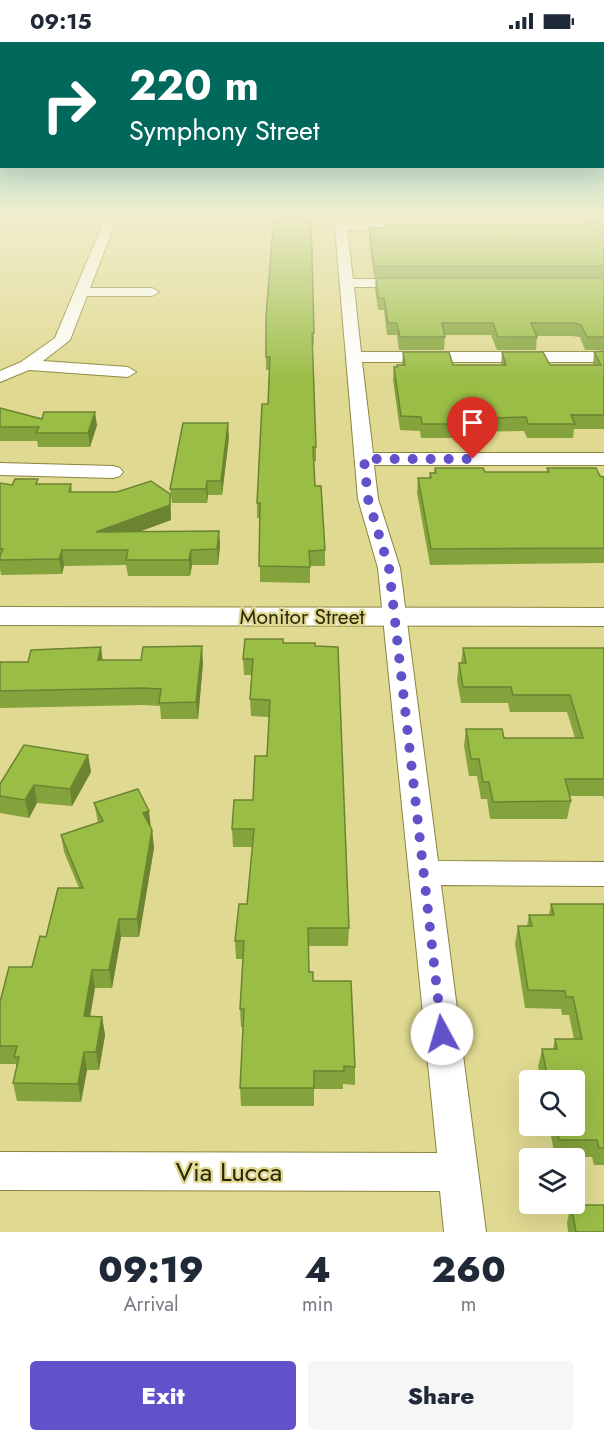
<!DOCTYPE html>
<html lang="en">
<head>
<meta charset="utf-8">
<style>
	:root { --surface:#fff; --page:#f6f6f7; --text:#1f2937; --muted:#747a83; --accent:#6152cb }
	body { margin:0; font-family:Jost,sans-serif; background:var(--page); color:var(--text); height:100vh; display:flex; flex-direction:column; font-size:22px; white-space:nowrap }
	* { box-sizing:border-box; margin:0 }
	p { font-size:20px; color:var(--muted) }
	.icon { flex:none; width:33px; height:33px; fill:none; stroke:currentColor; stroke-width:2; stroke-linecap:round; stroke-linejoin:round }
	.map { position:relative; height:1190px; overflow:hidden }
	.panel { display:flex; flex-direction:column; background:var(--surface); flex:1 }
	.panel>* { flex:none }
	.guide { position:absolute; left:0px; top:0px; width:604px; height:126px; box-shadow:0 6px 24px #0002; background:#00695c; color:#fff; overflow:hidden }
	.tools { position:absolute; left:519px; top:1028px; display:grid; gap:12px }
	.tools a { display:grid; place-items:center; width:66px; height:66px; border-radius:6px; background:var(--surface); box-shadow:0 6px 24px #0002; font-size:30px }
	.pin { position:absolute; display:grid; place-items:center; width:51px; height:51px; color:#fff; margin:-62px -26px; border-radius:50% 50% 50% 0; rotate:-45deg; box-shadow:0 0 6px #0007 }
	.pin .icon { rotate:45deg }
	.me { position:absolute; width:66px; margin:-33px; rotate:354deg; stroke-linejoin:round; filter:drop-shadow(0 0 4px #0008) }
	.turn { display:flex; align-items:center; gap:21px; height:126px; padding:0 30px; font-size:27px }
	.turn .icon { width:78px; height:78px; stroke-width:2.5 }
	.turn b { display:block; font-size:42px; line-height:51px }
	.eta { display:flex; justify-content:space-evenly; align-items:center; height:102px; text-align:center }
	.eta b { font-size:36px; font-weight:800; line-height:42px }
	.button { display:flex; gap:12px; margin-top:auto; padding:12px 30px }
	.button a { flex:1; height:69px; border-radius:6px; background:var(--accent); color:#fff; font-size:24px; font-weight:800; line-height:69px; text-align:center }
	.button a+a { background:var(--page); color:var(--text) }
	.status { display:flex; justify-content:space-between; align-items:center; height:42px; padding:0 30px; background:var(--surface); direction:ltr }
	.status svg { height:16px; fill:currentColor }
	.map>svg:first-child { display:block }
</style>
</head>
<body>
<div class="status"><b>09:15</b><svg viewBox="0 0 49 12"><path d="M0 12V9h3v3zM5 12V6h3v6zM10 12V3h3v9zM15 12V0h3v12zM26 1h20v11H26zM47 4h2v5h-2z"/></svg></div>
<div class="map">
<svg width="604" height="1190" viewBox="0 0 604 1190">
	<rect width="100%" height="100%" fill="#e0d991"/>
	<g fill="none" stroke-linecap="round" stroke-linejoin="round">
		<g stroke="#8b843e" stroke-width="2">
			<g id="minor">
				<path d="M106 174H118L90 246H152L159 250 152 254H87L70 298 43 319 128 325 136 330 128 335 29 328 0 340V329L21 320 55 296Z"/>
				<path d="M334 174H346L347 180 419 181 425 185 419 189 347 188 353 237H408L415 241 408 245H354L361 310H604V320H362L373 411H604V423H374L378 457 400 526 438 819 604 820V844L441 843 486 1190H444L440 1149 0 1148V1110L437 1111 378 526 358 457Z"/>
				<path d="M538 174H550L557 185 555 188H547Z"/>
				<path d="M0 421 113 424 120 426 123 430 120 434 113 436 0 433Z"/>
			</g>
		</g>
		<g stroke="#8b843e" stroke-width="2">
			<path id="tertiary" d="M0 565 604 566V584L0 583Z"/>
		</g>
		<use href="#minor" fill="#fff" fill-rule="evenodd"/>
		<use href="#tertiary" fill="#fff" fill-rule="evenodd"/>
	</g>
	<g fill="#84a33c">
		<path d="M573 174H604V179H576Z"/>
		<path d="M604 180V235H374L369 197V186H385V183H585V181Z"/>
		<path d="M376 236H604V308H585L580 295 572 294H536L537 295 536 308H497L491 293H445L444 308H399L397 293H387L384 268H378L375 247Z"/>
		<path d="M266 275 314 291V303H312L316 405V419H314L315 444 325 508V524H310V541L260 540V476H257V461L268 362 269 328H266Z"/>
		<path d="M604 309V387H574L573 396H527L524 389 468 390V396H421L420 389 400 388 393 338 394 325 402 323 403 310 453 323H501L502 310 550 323H593L594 310Z"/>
		<path d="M0 366 42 377 97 383 90 405H38L37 399H0Z"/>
		<path d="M229 395 222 453H208L207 461H172L170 447Z"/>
		<path d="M435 426 485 430H547V426L604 435V521L430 523 417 451 418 436H429L430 431H434Z"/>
		<path d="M0 441 12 443 71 442 72 450 170 452 171 478 141 489H219L220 504 218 523H192L190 534H128L126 523 64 524 62 532 1 533 0 527Z"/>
		<path d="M283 601 349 886 348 904H308L309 930 355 1025V1043L343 1042V1047H314V1064H241L240 1046 243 985H241L240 967 243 917H236L235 899 247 862 253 805H233L232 787 253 758 267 714 269 675 251 674 250 657 252 633H244L243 617Z"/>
		<path d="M463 606H604V757L603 754H569L571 759 567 777H490L487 757H481L477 734H469L464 704 466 687 504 696H575L567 670H510L508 661H461L457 638 459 621H461Z"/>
		<path d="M102 618 203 621 198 677H161L160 664 144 663 0 666V620H28Z"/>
		<path d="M88 713 91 730 72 764 37 761 29 776 0 771V742Z"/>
		<path d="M94 761 151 786 152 788 154 806 139 895H121L112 946H95L90 974 102 975 105 993 99 1028H87L81 1060 17 1059 13 1041 17 1026 16 1022H0V960L32 925 46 895 79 846 64 810 61 793 98 781Z"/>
		<path d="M551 862H604V1123H594L592 1115H555L549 1083H574V1038H541L538 1025 542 1007H553L555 997H574L569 973H562L561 967 525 966 515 902 518 884H527L529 873H549Z"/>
		<path d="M571 1163 604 1190H568L567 1180Z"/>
	</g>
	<g fill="#6c8431">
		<path d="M95 370 97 383 90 405 88 391Z"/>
		<path d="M228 381 229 395 222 453 221 439Z"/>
		<path d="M207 439 208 453 207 461 206 447Z"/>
		<path d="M170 452 171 478 98 505 96 490Z"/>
		<path d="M219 489 220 504 218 523 217 507Z"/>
		<path d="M62 508 64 524 62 532 59 517Z"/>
		<path d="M191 508 192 523 190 534 189 518Z"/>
		<path d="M202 604 203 621 198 677 196 660Z"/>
		<path d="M101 605 103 621 98 618Z"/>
		<path d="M88 713 91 730 72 764 70 747Z"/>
		<path d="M34 743 37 761 29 776 25 758Z"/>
		<path d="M149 769 151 786 143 771Z"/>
		<path d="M152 788 154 806 139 895 137 877Z"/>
		<path d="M119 877 121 895 112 946 109 928Z"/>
		<path d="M92 928 95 946 87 992 84 974Z"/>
		<path d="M102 975 105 993 99 1028 96 1010Z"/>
		<path d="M84 1010 87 1028 81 1060 78 1042Z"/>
	</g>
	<g fill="#9abd46" stroke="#6c8431" stroke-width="1.5">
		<path d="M274 174H311L314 291H312L316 405H313L315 444H321L325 508 309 509 310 525 259 524 260 461H257L262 362H268L270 315H266V275Z"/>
		<path d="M604 180V224H374L369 186H386L385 183H587L585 181Z"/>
		<path d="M376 236H604V295H587L581 283 574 281H531L537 295H498L493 281H442L445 295H400L397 281H388L384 256H378Z"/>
		<path d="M604 309V373H571L575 382H528L526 375 467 377 469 382H422L421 375 401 374 394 325H397V323H405L403 310H449L453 323H506L502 310H543L550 323H601L594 310Z"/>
		<path d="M0 366 42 377 44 370H95L88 391H36L39 385H0Z"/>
		<path d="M183 381H228L221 439H207L206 447H170Z"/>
		<path d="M435 426H483L485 430H549L547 426H596L600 434 604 435V506L431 507 418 436H431L430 431H436Z"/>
		<path d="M15 437H38L36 442H71L69 450H117L151 439 170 452V463L96 490 219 489 217 507 191 508 189 518H126L128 508H62L59 517 0 518V514L3 507H0V441L12 443Z"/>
		<path d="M245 597H283V601H315V604L338 605 349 886H308L309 930H313V939H351L355 1025 344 1024V1029H314V1046H240L244 967H240L244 899H235L239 862H247L254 787H232L234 758H253L255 714H267L270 658 250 657 253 617H243Z"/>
		<path d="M202 604 196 660 159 661 161 647 143 646 0 649V620H28L31 608 101 605 98 618H141L143 605Z"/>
		<path d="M463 606H604V737H565L571 759 493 760 489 740H483L479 717H471L466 687H502L504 696H583L570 653H513L511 645H463L459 621H466Z"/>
		<path d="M24 703 88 713 70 747 34 743 25 758 0 754V742Z"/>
		<path d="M138 747 149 769 143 771 152 788 137 877H119L109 928H92L84 974 102 975 96 1010H84L78 1042 13 1041 19 1015H14L17 1004H0V960L9 925H32L40 894 46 895 58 846H83L61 793 103 779 94 761Z"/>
		<path d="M551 862H604V1106H599L597 1098H559L557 1083H574V1038H548L542 1007H557L555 997H582L573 955H566L565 949 528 948 518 884H532L529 873H554Z"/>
		<path d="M571 1163H604V1190H576Z"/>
	</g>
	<linearGradient id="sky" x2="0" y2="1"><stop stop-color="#66c4cc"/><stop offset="0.51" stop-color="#f1eece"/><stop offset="1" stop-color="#f1eece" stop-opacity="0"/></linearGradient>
	<rect width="604" height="340" fill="url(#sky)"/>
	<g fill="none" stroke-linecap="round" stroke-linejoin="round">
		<path stroke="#6152cb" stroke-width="10" stroke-dasharray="0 18" d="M442 992 389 526 368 457 364 417H473"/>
	</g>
	<g text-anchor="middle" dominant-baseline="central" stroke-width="4.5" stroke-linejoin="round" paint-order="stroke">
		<g font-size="21" fill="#2b280a" stroke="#e0d991">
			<text x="302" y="575">Monitor Street</text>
		</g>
		<g font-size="26" fill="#2b280a" stroke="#e0d991">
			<text x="229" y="1130">Via Lucca</text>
		</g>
	</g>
</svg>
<div class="tools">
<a><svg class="icon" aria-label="search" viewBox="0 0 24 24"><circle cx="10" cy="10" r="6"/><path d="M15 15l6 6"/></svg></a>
<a><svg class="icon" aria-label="layers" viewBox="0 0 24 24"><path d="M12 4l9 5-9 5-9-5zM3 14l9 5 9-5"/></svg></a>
</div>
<div class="pin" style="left:473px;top:417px;background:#d93025"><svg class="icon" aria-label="arrive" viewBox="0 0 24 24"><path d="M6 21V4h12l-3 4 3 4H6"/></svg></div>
<svg class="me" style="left:442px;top:992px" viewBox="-20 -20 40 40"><circle r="19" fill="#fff"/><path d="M0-13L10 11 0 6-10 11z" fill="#6152cb"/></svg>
<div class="guide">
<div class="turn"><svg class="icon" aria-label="right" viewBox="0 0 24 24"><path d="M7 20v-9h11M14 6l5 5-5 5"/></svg><div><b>220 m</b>Symphony Street</div></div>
</div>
</div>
<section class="panel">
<div class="eta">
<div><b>09:19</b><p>Arrival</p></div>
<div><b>4</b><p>min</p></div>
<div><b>260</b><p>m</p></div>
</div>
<div class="button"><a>Exit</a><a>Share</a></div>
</section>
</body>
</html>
